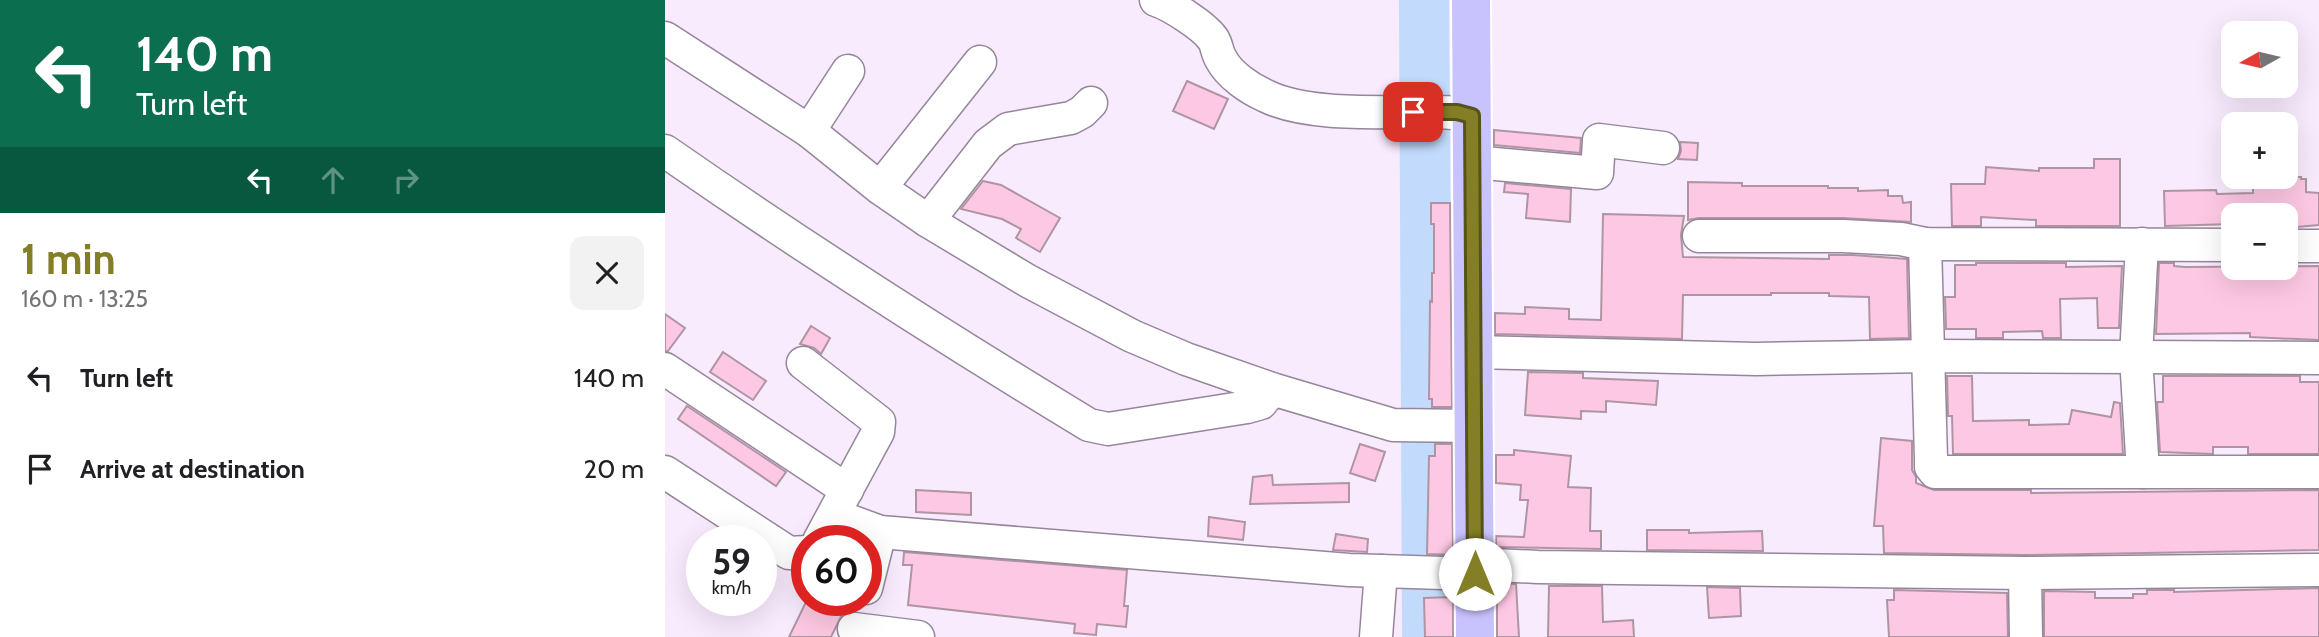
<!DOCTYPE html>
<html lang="en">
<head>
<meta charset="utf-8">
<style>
	:root { --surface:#fff; --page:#f2f2f2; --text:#202124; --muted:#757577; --accent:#847f26 }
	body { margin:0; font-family:Cabin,sans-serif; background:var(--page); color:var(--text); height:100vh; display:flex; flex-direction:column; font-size:26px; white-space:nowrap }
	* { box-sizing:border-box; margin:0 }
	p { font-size:23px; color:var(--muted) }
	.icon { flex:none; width:38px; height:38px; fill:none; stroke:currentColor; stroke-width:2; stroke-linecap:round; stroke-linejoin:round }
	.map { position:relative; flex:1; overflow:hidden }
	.drawer { display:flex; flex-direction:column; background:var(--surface); width:665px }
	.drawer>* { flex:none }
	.guide { background:#0b6e4f; color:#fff; overflow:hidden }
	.needle { width:46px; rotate:262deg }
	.controls { position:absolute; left:1556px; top:21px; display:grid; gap:14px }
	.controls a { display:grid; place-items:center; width:77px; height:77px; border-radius:14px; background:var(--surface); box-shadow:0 7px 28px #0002; font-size:35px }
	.speed { position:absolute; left:21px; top:525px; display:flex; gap:14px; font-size:35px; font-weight:700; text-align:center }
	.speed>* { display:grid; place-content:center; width:91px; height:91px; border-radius:50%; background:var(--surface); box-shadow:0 7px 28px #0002; line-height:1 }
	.speed small { font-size:18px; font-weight:400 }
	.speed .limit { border:10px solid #d22; background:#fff; color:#111 }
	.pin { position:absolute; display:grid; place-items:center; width:60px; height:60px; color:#fff; margin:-30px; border-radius:14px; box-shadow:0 4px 10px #0006 }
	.me { position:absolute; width:77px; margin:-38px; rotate:0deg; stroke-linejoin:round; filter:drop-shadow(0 0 5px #0008) }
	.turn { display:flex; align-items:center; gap:24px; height:147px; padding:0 21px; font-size:32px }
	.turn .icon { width:91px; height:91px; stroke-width:2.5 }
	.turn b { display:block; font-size:49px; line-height:60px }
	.lanes { display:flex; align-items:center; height:66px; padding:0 21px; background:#0003; justify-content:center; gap:35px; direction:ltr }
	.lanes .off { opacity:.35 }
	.round { display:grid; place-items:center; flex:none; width:74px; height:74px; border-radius:14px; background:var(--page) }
	.headline { display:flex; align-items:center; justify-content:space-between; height:119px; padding:0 21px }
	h1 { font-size:42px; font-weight:700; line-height:52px; color:var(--accent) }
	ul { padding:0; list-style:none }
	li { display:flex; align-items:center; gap:21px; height:91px; padding:0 21px }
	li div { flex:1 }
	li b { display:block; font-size:26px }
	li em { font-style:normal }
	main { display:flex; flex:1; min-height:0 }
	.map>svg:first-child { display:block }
</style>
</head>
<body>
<main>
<section class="drawer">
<div class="guide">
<div class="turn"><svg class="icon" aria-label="left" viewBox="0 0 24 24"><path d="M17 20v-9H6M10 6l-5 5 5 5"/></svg><div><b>140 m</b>Turn left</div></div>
<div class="lanes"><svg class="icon" aria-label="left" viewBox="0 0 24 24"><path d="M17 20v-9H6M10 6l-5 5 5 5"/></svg><svg class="icon off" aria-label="ahead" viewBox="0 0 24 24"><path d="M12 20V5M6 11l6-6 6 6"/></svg><svg class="icon off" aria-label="right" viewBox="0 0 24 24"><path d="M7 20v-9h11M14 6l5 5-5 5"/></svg></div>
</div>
<div class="headline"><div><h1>1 min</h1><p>160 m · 13:25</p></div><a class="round"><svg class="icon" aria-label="close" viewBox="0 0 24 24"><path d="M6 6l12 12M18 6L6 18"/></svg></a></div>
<ul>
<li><svg class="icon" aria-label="left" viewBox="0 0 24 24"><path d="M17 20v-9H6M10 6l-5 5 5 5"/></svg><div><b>Turn left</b></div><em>140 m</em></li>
<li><svg class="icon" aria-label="arrive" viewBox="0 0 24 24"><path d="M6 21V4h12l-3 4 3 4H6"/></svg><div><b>Arrive at destination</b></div><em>20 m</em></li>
</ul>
</section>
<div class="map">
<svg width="1654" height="637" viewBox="0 0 1654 637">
	<rect width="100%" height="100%" fill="#f9ebfe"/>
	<path fill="#c2dbfd" d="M734 0H784L789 637H737Z"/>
	<g fill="#fdc8e3" stroke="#af95a2" stroke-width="2">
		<path d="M522 81 563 99 549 129 508 111Z"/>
		<path d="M829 130 916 138 915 153 829 145Z"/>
		<path d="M1015 142 1033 143 1032 160 1013 159 1016 151Z"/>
		<path d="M1429 159H1455V226H1371V220L1316 217V226H1287L1286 184H1320L1321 167 1374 171V168H1429Z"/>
		<path d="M1614 177H1636V179H1641V192L1654 193V225L1620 228V215H1568V224L1500 226 1499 191 1551 190 1552 194 1588 193V180L1614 181Z"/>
		<path d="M318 181 336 185 395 218 375 252 351 238 356 229 337 219 296 209Z"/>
		<path d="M1023 182 1077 183V186H1163V188H1193V191L1223 190V196H1237L1238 203 1246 202V222L1178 218H1034L1023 220Z"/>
		<path d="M840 183 906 189 905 222 861 218 863 194 839 192Z"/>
		<path d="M766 203H785L787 407H767V399H764L765 301 767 302V273H769V224H766Z"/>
		<path d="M938 214 1019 216 1016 235 1018 257 1164 259V255H1188L1242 259 1244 338 1205 339 1204 297 1164 296V293H1106V295H1018L1017 339 830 334V313L860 314V307L904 309V319L936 320Z"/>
		<path d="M1311 263H1401V267L1457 266 1454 328H1433L1432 298 1395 299 1396 338H1378L1377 331 1338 332V338H1311V329H1281L1280 297H1290V265H1311Z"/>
		<path d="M1494 263H1509V266L1520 267 1654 266V340L1585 337V333L1491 334Z"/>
		<path d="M0 314 20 328 3 351H0Z"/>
		<path d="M146 326 165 338 156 354 149 348 135 344Z"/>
		<path d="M58 352 101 381 88 400 45 372Z"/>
		<path d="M863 372 918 373V378L993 381 991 405 941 401V412L916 411V419L860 415Z"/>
		<path d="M1282 376H1307L1308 421 1364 420V425L1404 424 1407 410 1446 417 1449 402 1455 403 1458 454H1288L1287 416H1283Z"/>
		<path d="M1498 376H1635V382H1654V454H1583V447H1548V454L1495 452 1492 402H1498Z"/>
		<path d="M22 406 121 472 111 486 13 419Z"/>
		<path d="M1216 438 1247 441V470L1251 477V483L1269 490H1366V493L1654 490V550L1360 555 1219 553 1218 526H1209Z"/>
		<path d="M695 444 720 452 710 481 685 473Z"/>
		<path d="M770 444H787L788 555 762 554 764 456H770Z"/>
		<path d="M849 450 906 456 903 487 926 488 925 531H936V549L831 547V536L859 537 863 500H855L856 485 831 483V455H849Z"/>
		<path d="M607 475 608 485 684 483V502L585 504 588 477Z"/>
		<path d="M251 490 306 493V515L251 512Z"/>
		<path d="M544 517 580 522 578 540 543 536Z"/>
		<path d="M982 530H1024V533L1097 531 1098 551 982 550Z"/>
		<path d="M671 534 703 539 702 552 668 550Z"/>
		<path d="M239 552 462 570 459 606H463L461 627 432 624 431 635 409 633 410 624 243 605 247 565H238Z"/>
		<path d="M832 583 851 584 854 637H832Z"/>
		<path d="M884 586H937L938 622 968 620 969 637H883Z"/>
		<path d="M1042 587 1075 588 1076 616 1044 618Z"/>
		<path d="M1654 588V637H1379V591L1430 592V598H1468V594H1482V590H1509V592Z"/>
		<path d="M1229 590 1342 593 1343 637H1224L1222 600H1229Z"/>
		<path d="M788 597V637H760L759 598Z"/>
		<path d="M142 600H184L166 637H124Z"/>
	</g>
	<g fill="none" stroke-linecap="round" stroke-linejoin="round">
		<g stroke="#95869b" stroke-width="35">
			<g id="minor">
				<path d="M491 0C506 5 539 26 548 39 552 45 552 53 556 59 564 75 585 89 601 96 639 115 706 112 749 112 769 112 788 111 807 116"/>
				<path d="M0 38 144 131 215 188 263 221 363 281 467 336 521 359 607 389 728 425 809 426"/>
				<path d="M144 131 183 71"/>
				<path d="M0 151C138 247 280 338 424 425L443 429 582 407 596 403 607 389"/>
				<path d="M808 162 932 173 934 140 998 148"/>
				<path d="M215 188 315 62"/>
				<path d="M263 221 323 144 343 129 406 118 417 112 426 103"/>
				<path d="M1034 236H1178L1236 239 1260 244 1568 245"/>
				<path d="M1260 244 1266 459V467L1270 472H1654"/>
				<path d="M1477 244 1471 357 1478 472"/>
				<path d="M1620 246H1654"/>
				<path d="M809 352 1091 359 1265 356 1654 358"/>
				<path d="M138 363 214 422 213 432 154 541"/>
				<path d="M0 369 182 490"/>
				<path d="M0 472 124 553 142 552"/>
				<path d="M169 515 215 532 684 570 810 574"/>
				<path d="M810 564 873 567 1360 573 1654 570"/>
				<path d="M1360 573 1361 637"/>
				<path d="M201 588 215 532"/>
				<path d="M189 629 253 637"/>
				<path d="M711 637 716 571"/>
			</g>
		</g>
		<g stroke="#fff" stroke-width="42">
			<path id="major" d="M806 0 810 637"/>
		</g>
		<use href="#minor" stroke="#fff" stroke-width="32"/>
		<use href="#major" stroke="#c8c3fd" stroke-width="38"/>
	</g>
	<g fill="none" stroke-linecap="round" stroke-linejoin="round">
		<g stroke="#565319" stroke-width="18">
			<path id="route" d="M748 112H792L807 116 810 574"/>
		</g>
		<use href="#route" stroke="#847f26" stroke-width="12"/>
	</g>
</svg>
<div class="controls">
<a><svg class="needle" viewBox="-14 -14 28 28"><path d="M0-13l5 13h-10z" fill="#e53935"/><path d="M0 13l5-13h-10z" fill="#757577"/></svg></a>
<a>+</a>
<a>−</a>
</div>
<div class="speed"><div>59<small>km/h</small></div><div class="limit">60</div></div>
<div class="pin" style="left:748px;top:112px;background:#d93025"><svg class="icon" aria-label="arrive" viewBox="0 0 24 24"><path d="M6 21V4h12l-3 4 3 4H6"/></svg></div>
<svg class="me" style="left:810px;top:574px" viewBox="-20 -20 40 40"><circle r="19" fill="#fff"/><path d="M0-13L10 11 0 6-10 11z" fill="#847f26"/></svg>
</div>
</main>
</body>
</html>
